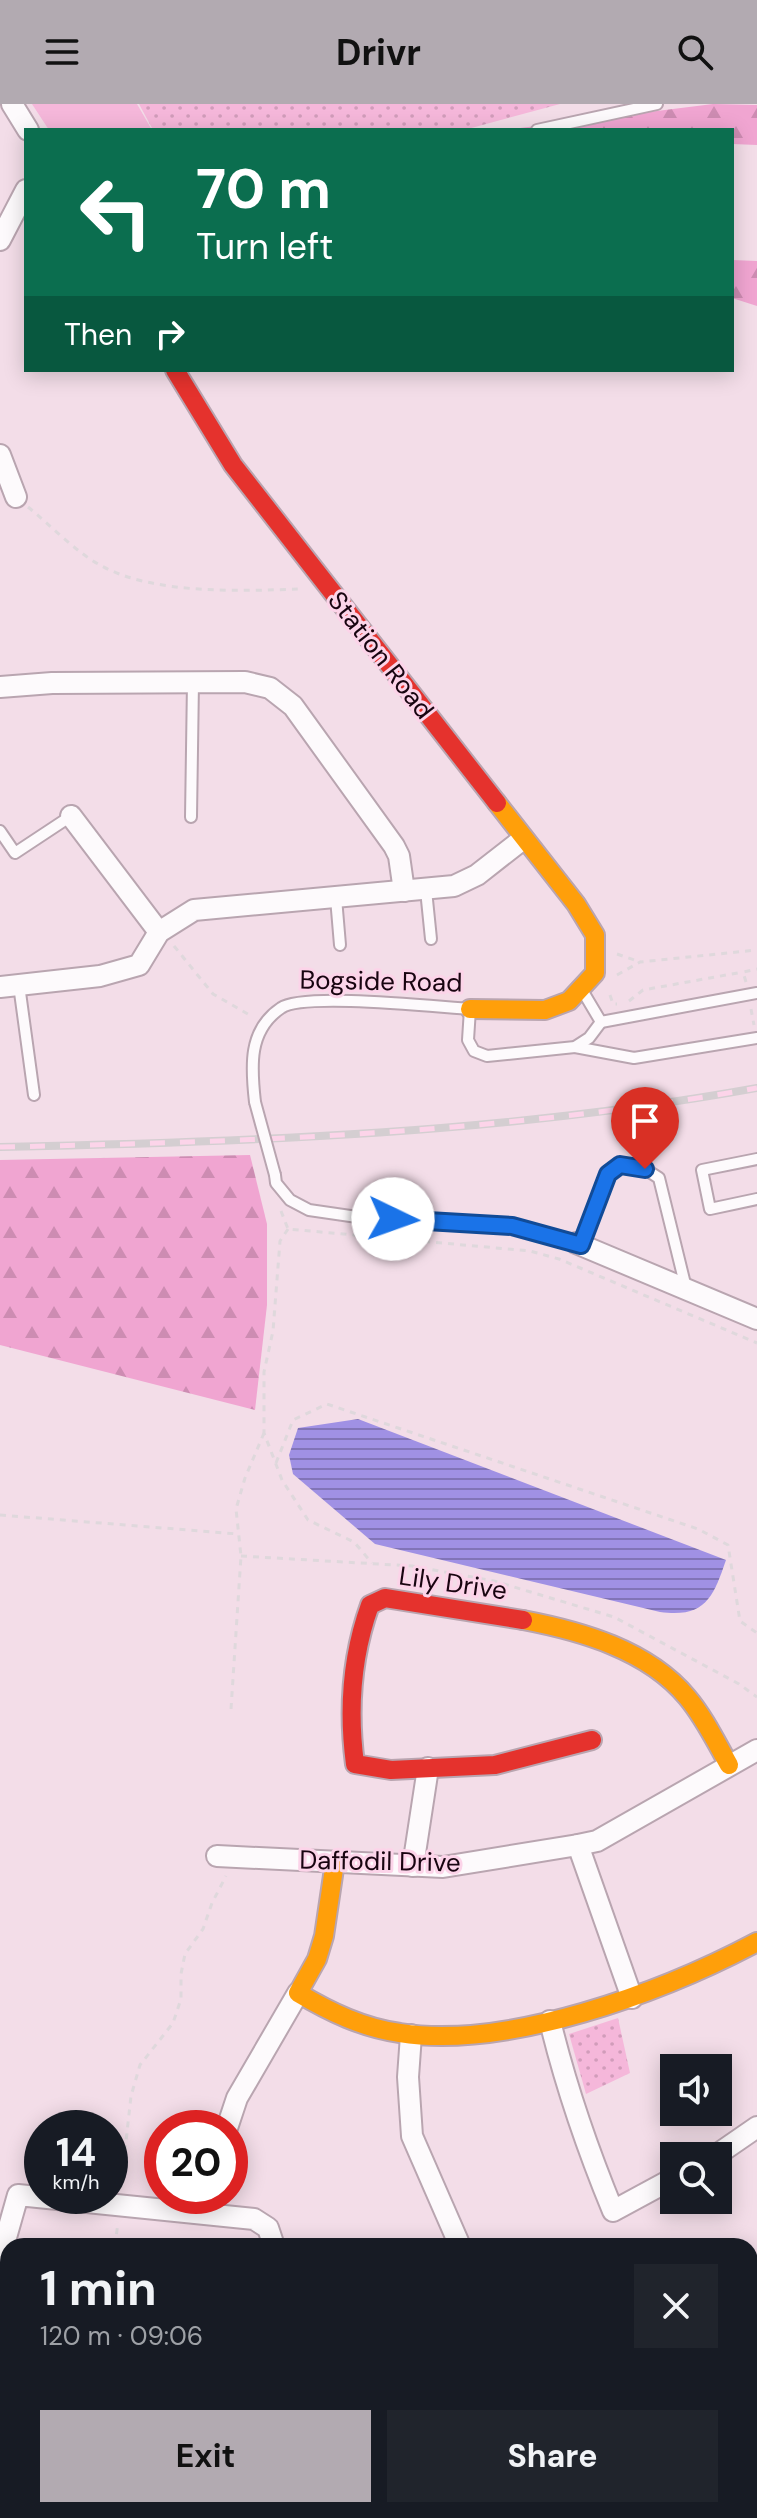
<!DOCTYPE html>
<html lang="en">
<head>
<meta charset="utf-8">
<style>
	:root { --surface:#171b24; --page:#20242c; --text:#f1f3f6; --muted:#9ea1a6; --accent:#b2aab1 }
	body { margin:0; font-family:"DM Sans",sans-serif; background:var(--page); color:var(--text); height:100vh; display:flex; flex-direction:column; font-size:30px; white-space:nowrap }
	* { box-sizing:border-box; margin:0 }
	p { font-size:26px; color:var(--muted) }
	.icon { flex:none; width:44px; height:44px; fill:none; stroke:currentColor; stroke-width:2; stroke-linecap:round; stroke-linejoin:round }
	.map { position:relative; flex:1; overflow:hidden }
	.sheet { position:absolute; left:0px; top:2134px; width:758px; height:280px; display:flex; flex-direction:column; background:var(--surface); border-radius:24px 24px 0 0; box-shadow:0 4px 20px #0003 }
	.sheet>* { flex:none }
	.top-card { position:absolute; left:24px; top:24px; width:710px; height:244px; border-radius:0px; box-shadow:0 4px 20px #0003; background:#0b6e4f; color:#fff; overflow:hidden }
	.fabs { position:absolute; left:660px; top:1950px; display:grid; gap:16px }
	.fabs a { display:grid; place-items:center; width:72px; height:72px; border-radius:0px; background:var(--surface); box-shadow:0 4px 20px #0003; font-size:40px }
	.speed { position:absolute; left:24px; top:2006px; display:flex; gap:16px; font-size:40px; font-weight:700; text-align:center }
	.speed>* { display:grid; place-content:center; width:104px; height:104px; border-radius:50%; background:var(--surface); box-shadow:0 4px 20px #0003; line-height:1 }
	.speed small { font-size:20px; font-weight:400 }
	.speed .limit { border:12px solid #d22; background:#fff; color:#111 }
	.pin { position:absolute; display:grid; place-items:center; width:68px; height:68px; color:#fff; margin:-82px -34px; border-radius:50% 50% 50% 0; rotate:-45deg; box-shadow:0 0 8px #0007 }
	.pin .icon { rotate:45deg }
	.me { position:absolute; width:88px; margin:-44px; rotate:93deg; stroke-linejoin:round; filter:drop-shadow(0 0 6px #0008) }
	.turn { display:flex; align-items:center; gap:28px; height:168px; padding:0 40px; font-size:36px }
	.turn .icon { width:104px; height:104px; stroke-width:2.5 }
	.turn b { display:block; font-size:56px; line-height:68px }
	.then { display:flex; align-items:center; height:76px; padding:0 40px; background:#0003; gap:16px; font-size:30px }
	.round { display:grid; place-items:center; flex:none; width:84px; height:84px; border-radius:0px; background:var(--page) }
	.head { display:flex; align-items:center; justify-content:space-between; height:136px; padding:0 40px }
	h1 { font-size:48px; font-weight:700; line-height:60px }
	.primary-button { display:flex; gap:16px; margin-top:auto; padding:16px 40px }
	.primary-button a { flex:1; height:92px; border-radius:0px; background:var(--accent); color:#111; font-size:32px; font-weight:700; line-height:92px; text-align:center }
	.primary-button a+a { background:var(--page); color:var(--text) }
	header { display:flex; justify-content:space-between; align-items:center; height:104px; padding:0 40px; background:var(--accent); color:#111; font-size:36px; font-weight:700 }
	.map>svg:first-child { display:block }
</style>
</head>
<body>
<header><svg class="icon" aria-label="menu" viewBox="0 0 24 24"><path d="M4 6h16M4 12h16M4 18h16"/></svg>Drivr<svg class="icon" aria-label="search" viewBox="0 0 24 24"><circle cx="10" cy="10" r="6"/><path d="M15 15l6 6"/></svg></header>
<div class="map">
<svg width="757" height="2414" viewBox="0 0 757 2414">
	<defs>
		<pattern id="forest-firs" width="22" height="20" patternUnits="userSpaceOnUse" patternTransform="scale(2)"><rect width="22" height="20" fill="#f0a5d1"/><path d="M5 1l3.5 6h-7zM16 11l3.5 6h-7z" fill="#cd8cb2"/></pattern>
		<pattern id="park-dots" width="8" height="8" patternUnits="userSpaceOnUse" patternTransform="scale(2)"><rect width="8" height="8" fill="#f5b7da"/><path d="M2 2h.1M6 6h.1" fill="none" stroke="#d19cba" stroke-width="1.8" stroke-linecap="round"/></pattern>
		<pattern id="water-rules" width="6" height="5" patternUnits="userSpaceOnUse" patternTransform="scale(2)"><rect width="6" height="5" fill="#a091e4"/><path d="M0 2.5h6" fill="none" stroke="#8174b7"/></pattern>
	</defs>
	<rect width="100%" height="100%" fill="#f3dde8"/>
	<path fill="#f5b7da" d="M32 0H137L152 26H49Z"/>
	<g fill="url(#forest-firs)">
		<path d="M713 0 757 1V41L732 40V26H504Z"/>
		<path d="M732 156 757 157V202L732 194Z"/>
		<path d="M250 1051 267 1120V1201L255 1306 0 1241V1056Z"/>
	</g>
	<g fill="url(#park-dots)">
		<path d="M139 0H560L464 26H153Z"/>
		<path d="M618 1914 630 1969 586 1990 569 1930Z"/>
	</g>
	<path fill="url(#water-rules)" d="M358 1315 726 1456C713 1494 705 1514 660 1508L375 1440 293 1370 289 1351 298 1324Z"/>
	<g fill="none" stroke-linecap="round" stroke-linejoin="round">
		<g stroke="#b9a5b0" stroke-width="14">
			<g id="lane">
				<path d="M537 26 657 0"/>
				<path d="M191 713 193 578"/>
				<path d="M0 727 15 749 71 712"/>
				<path d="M426 786 431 835"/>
				<path d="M336 794 340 841"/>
				<path d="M19 881 34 991"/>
				<path d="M601 918 757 889"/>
				<path d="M575 943 634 954 757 934"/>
				<path d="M255 998C251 963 248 926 281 904 303 888 437 903 470 905L468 936 474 947 487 952 575 943 589 934 601 918 582 886"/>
				<path d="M757 1055 702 1066 710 1105 757 1095"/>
				<path d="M275 1071 276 1079 290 1096 309 1106 364 1114 512 1122 576 1139"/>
				<path d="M581 1141 608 1070 620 1061 645 1065 659 1074 686 1184"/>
			</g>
		</g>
		<g stroke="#b9a5b0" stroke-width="24">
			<g id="street">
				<path d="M12 0 28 26"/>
				<path d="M0 136 26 86"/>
				<path d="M0 351 16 393"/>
				<path d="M0 583 52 579 245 578 270 584 293 602 394 742 399 752 404 787"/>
				<path d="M71 712 159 828"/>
				<path d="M0 883 100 872 139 861 159 828 194 806 454 782 477 771 523 735"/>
				<path d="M576 1139 757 1215"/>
				<path d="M578 1741 632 1894"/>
				<path d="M217 1752 443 1763 578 1741 597 1737 757 1646"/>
				<path d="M413 1762 428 1664"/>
				<path d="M550 1917C566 1983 587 2044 613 2107L674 2074"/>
				<path d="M411 1931 408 1973 412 2032 460 2142"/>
				<path d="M227 2024 237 1994 298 1889"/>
				<path d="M715 2052 757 2023"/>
				<path d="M0 2225 3 2144 18 2091 254 2115 268 2124 274 2142"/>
			</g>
		</g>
		<g stroke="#b9a5b0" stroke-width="22">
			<g id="slow">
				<path d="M470 905 545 906 569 897 595 869V831L576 800 497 699"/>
				<path d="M523 1516C581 1527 648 1546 687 1593 704 1613 716 1638 729 1661"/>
				<path d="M335 1758 324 1832 317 1855 298 1889C330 1908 363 1924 400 1929 507 1946 663 1888 757 1838"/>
				<path d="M750 2247 757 2244"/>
				<path d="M750 2333 757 2330"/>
				<path d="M477 2414 507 2406"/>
				<path d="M558 2414 592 2406"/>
			</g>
		</g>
		<g stroke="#b9a5b0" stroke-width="22">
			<g id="jam">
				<path d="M175 266 233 361 497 699"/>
				<path d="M523 1516 385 1494 370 1501C352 1551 348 1607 355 1660L391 1666 495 1661 592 1636"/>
				<path d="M750 2302 757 2300"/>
				<path d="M750 2368 757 2367"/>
				<path d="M268 2414 296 2406"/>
				<path d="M353 2414 388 2406"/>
			</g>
		</g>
		<g stroke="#dfd8dc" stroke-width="3" stroke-dasharray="6 6" stroke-linecap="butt">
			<path d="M28 403C49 420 77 449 100 461 153 491 241 487 300 485"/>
			<path d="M174 842 213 890 253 913"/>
			<path d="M617 850 640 858"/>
			<path d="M617 871 640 858 757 846"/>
			<path d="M746 878 743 868 757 865"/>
			<path d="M610 891 613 900H617"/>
			<path d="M629 897 643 886 743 868"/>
			<path d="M751 905 754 921"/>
			<path d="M281 1107 288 1125 530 1147 559 1155 757 1239"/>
			<path d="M288 1125 280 1137 273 1227 264 1268V1329L282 1376 308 1416 354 1438 372 1459"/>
			<path d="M276 1359 293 1316 327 1300 698 1425 728 1441 740 1517 757 1529"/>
			<path d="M0 1411 238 1430"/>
			<path d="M241 1452 412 1462 494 1477 614 1513 739 1580 757 1593"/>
			<path d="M231 1605 241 1452 236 1405 245 1374 264 1329"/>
			<path d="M121 2083 131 1992 140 1961 173 1919 181 1895V1870L185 1850 203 1825 212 1799 226 1772"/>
			<path d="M115 2142 118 2118"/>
			<path d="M124 2406 125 2414"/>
		</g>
		<use href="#lane" stroke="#fdfafc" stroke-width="10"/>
		<use href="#street" stroke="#fdfafc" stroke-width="20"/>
		<use href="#slow" stroke="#ff9f0a" stroke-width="18"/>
		<use href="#jam" stroke="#e5322d" stroke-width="18"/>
		<g stroke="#d4ced1" stroke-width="8">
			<path id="rail" d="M0 1043C253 1038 507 1029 757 984"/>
		</g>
		<use href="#rail" stroke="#fcd4e9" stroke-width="5" stroke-dasharray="15" stroke-linecap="butt"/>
		<g stroke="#b9a5b0" stroke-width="14" stroke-linecap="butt">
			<path id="lane-bridge" d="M255 998 275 1071"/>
		</g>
		<use href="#lane-bridge" stroke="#fdfafc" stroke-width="10"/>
	</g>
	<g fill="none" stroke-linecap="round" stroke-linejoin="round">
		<g stroke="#114b97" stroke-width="20">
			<path id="route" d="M393 1115 512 1122 581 1141 608 1070 620 1061 645 1065"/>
		</g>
		<use href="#route" stroke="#1a73e8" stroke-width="14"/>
	</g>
	<g text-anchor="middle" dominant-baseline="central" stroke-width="6" stroke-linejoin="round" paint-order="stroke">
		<g font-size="26" fill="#180410" stroke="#fcd4e9">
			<text transform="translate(381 551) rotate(52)">Station Road</text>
			<text transform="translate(381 877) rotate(1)">Bogside Road</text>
			<text transform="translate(453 1479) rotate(8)">Lily Drive</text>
			<text transform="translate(380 1757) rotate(1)">Daffodil Drive</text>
		</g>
	</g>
</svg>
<div class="fabs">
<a><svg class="icon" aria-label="sound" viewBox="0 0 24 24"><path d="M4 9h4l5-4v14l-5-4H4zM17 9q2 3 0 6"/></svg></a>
<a><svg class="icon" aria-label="search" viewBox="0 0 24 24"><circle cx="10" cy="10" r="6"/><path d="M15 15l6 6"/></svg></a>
</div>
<div class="speed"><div>14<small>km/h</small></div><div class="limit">20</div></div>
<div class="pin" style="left:645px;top:1065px;background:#d93025"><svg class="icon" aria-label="arrive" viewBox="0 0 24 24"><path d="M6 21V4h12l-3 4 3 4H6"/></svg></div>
<svg class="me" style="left:393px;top:1115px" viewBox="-20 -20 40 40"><circle r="19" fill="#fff"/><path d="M0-13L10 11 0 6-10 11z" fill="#1a73e8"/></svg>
<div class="top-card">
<div class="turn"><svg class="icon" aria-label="left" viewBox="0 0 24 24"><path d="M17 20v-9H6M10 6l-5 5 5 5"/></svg><div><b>70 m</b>Turn left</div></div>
<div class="then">Then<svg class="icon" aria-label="right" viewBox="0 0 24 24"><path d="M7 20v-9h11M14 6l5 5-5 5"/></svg></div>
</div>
<section class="sheet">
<div class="head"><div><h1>1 min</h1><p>120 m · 09:06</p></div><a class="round"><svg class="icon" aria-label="close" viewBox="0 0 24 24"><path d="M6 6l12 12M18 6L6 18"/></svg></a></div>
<div class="primary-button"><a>Exit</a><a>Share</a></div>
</section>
</div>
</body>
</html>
